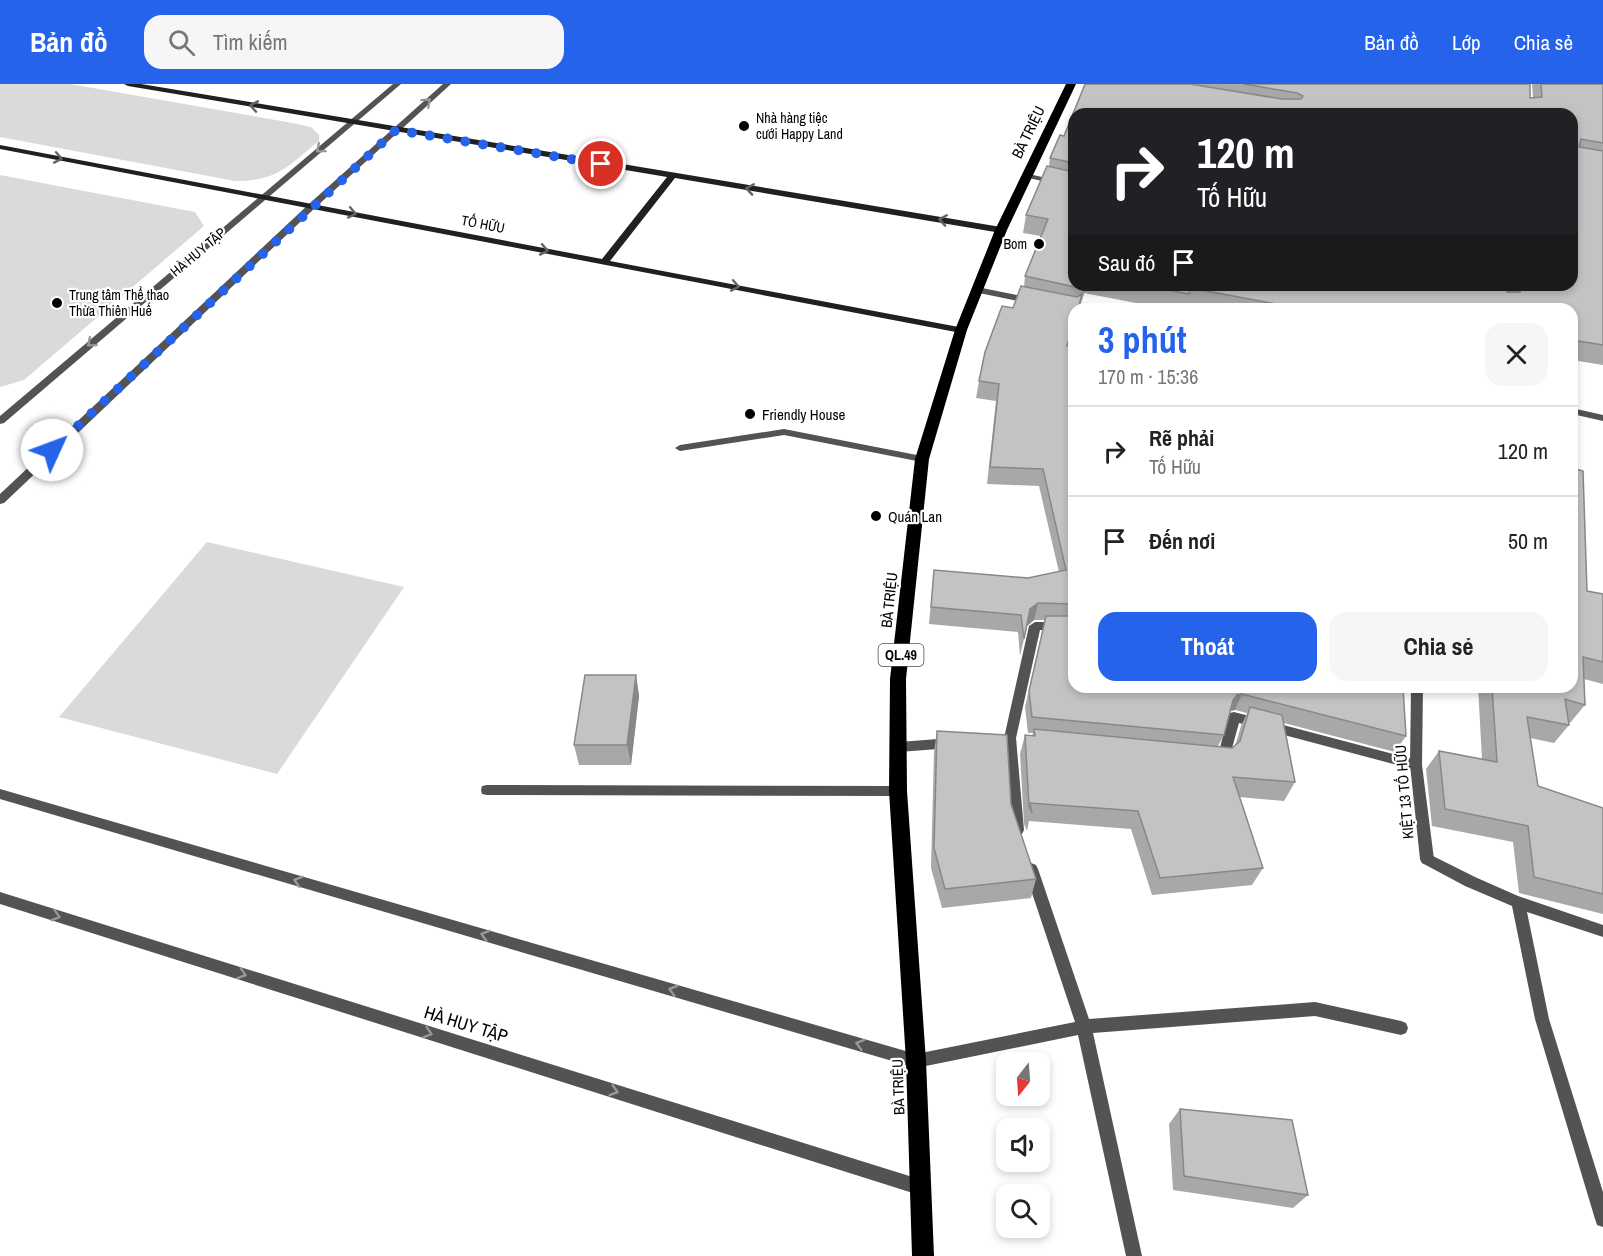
<!DOCTYPE html>
<html lang="vi">
<head>
<meta charset="utf-8">
<style>
	:root { --surface:#fff; --page:#f6f6f6; --text:#222; --muted:#767676; --line:#e0e0e0; --accent:#2563eb }
	body { margin:0; font-family:"Archivo Narrow",sans-serif; background:var(--page); color:var(--text); height:100vh; display:flex; flex-direction:column; font-size:22px; white-space:nowrap }
	* { box-sizing:border-box; margin:0 }
	p { font-size:20px; color:var(--muted) }
	.icon { flex:none; width:33px; height:33px; fill:none; stroke:currentColor; stroke-width:2; stroke-linecap:round; stroke-linejoin:round }
	.map { position:relative; flex:1; overflow:hidden }
	.sheet { position:absolute; left:1068px; top:219px; width:510px; height:390px; display:flex; flex-direction:column; background:var(--surface); border-radius:18px; box-shadow:0 3px 9px #0003 }
	.sheet>* { flex:none }
	.top-card { position:absolute; left:1068px; top:24px; width:510px; height:183px; border-radius:18px; box-shadow:0 3px 9px #0003; background:#202124; color:#fff; overflow:hidden }
	.needle { width:39px; rotate:197deg }
	.controls { position:absolute; left:996px; top:968px; display:grid; gap:12px }
	.controls a { display:grid; place-items:center; width:54px; height:54px; border-radius:12px; background:var(--surface); box-shadow:0 3px 9px #0003; font-size:30px }
	.pin { position:absolute; display:grid; place-items:center; width:51px; height:51px; color:#fff; margin:-26px; border:3px solid #fff; border-radius:50%; box-shadow:0 2px 6px #0007 }
	.me { position:absolute; width:66px; margin:-33px; rotate:47deg; stroke-linejoin:round; filter:drop-shadow(0 0 4px #0008) }
	.turn { display:flex; align-items:center; gap:21px; height:126px; padding:0 30px; font-size:27px }
	.turn .icon { width:78px; height:78px; stroke-width:2.5 }
	.turn b { display:block; font-size:42px; line-height:51px }
	.then { display:flex; align-items:center; height:57px; padding:0 30px; background:#0003; gap:12px; font-size:22px }
	.round { display:grid; place-items:center; flex:none; width:63px; height:63px; border-radius:18px; background:var(--page) }
	.overview { display:flex; align-items:center; justify-content:space-between; height:102px; padding:0 30px }
	h1 { font-size:36px; font-weight:800; line-height:45px; color:var(--accent) }
	.action { display:flex; gap:12px; margin-top:auto; padding:12px 30px }
	.action a { flex:1; height:69px; border-radius:18px; background:var(--accent); color:#fff; font-size:24px; font-weight:800; line-height:69px; text-align:center }
	.action a+a { background:var(--page); color:var(--text) }
	ul { padding:0; list-style:none }
	li { display:flex; align-items:center; gap:18px; height:90px; padding:0 30px; border-top:2px solid var(--line) }
	li div { flex:1 }
	li b { display:block; font-size:22px }
	li em { font-style:normal }
	header { display:flex; align-items:center; gap:36px; box-sizing:border-box; height:84px; padding:0 30px; background:var(--accent); color:#fff }
	header strong { font-size:28px }
	nav { display:flex; gap:33px; margin-inline-start:auto; font-size:21px }
	.search { width:420px; height:54px; background:var(--page); display:flex; align-items:center; gap:15px; box-sizing:border-box; padding:0 21px; border-radius:18px; color:var(--muted); font-size:22px }
	.map>svg:first-child { display:block }
</style>
</head>
<body>
<header>
<strong>Bản đồ</strong>
<div class="search"><svg class="icon" aria-label="search" viewBox="0 0 24 24"><circle cx="10" cy="10" r="6"/><path d="M15 15l6 6"/></svg>Tìm kiếm</div>
<nav><a>Bản đồ</a><a>Lớp</a><a>Chia sẻ</a></nav>
</header>
<div class="map">
<svg width="1603" height="1172" viewBox="0 0 1603 1172">
	<rect width="100%" height="100%" fill="#fff"/>
	<g fill="#dadada">
		<path d="M0 0H70L293 39 311 43 319 51V57C288 82 278 97 235 97L0 53Z"/>
		<path d="M0 91 195 128 204 142 24 296 0 303Z"/>
		<path d="M207 458 404 503 277 690 59 633Z"/>
	</g>
	<g fill="none" stroke-linecap="round" stroke-linejoin="round">
		<g fill="#535353" fill-rule="evenodd">
			<path d="M1035 538H1074V546H1040L1016 654 1024 746 1022 750 1017 752 1012 750 1010 746 1004 654 1029 542Z"/>
			<path d="M1234 628 1416 676 1421 677 1422 681 1421 685 1416 686 1239 639 1229 675 1227 679 1223 680 1216 679 1214 675 1218 671 1228 633 1230 629Z"/>
			<path d="M951 654 955 655 957 659 955 663 951 664 899 668 895 667 893 663 895 659 899 658Z"/>
			<path d="M487 701 898 702 903 703 904 707 903 711 898 712 487 711 482 710 481 706 482 702Z"/>
			<path d="M1427 769 1475 793 1518 812 1603 841V853L1527 828 1549 935 1603 1108V1143L1597 1141 1595 1135 1535 935 1512 822 1465 802 1422 779 1420 775 1422 771Z"/>
			<path d="M1031 779 1036 781 1038 785 1089 935 1315 918 1401 937 1406 939 1408 944 1406 949 1401 951 1315 932 1093 949 1142 1172H1126L1078 951 916 984 911 982 908 977 911 972 916 970 1075 938 1024 785 1026 781Z"/>
		</g>
		<g fill="#535353" fill-rule="evenodd">
			<path d="M393 0H401L4 339 0 340V332Z"/>
			<path d="M443 0H451L316 123 4 419 0 420V410L310 119Z"/>
			<path d="M1024 89 1074 100V104L1024 93Z"/>
			<path d="M977 203 1032 214 1037 217 1032 220 974 208V204Z"/>
			<path d="M1572 324 1603 331V337L1572 330Z"/>
			<path d="M784 345 922 372 927 375 922 378 784 351 680 367 675 364 680 361Z"/>
			<path d="M1411 603H1423L1422 681 1434 775 1432 779 1427 781 1422 779 1420 775 1410 681Z"/>
			<path d="M0 705 916 970 921 972 924 977 921 982 916 984 0 715Z"/>
			<path d="M0 808 919 1095 925 1097 927 1103 925 1109 919 1111 0 820Z"/>
		</g>
		<path fill="#202020" fill-rule="evenodd" d="M124 0H141L1001 143 1005 146 1001 149 675 94 610 177 964 244V248L961 249 0 65V61L602 175 667 93 128 2Z"/>
		<path fill="#000" fill-rule="evenodd" d="M1066 0H1076L1007 146 967 246 929 375 906 595 907 707 926 977 934 1172H912L906 977 889 707 890 595 915 375 955 246 995 146Z"/>
	</g>
	<g fill="#a8a8a8" fill-rule="evenodd">
		<path d="M1085 0H1530V14H1533L1532 0H1603V281L1572 276V225H1199L1185 222 1184 225H1167L1084 209 1068 262H1074V603H1403L1406 652 1395 668 1284 639 1295 698 1284 717 1239 713 1263 784 1252 801 1152 811 1131 745 1029 737 1027 747 1024 740 1020 670 1025 651 1032 652 1033 649H1028L1025 623 1045 536H1034L1027 542 1020 572 1018 548 929 540 934 486 1028 494 1059 488 1039 402 987 400 996 317 976 314 979 297 1024 203 1025 192 1041 152 1023 149 1026 131 1049 82 1050 74 1064 52ZM1074 30H1572V201H1507L1508 208H1507V201H1074ZM1235 626 1247 629 1241 642 1235 662 1232 664 1218 662 1224 651 1230 627Z"/>
		<path d="M1587 507 1603 510V600L1584 595 1585 621 1570 639 1568 638 1569 641 1554 659 1530 654 1538 702 1603 724V830L1519 809 1513 758 1432 742 1426 685 1439 667 1482 675 1478 603H1572Z"/>
		<path d="M636 591 639 612 631 681H579L574 661Z"/>
		<path d="M937 647 1011 720 1036 795 1031 814 942 824 931 784 934 668Z"/>
		<path d="M1180 1025 1308 1111 1293 1124 1173 1106 1169 1040Z"/>
	</g>
	<g fill="#888">
		<path d="M1085 201H1086L1084 209 1080 223Z"/>
		<path d="M1074 238V243L1064 279 1067 262Z"/>
		<path d="M1038 519 1034 536 1027 542 1030 525Z"/>
		<path d="M636 591 639 612 631 681 627 661Z"/>
		<path d="M1242 610 1235 626 1229 627 1233 616 1237 611Z"/>
	</g>
	<g fill="#c3c3c3" stroke="#888" stroke-width="1.5">
		<path d="M1085 0H1190L1282 15H1301L1303 12 1297 9 1244 0H1530V14L1542 13 1541 0H1603V59L1581 55 1579 63 1603 67V261L1572 256V225H1303L1190 204 1189 210 1142 201H1507V208H1520L1519 201H1572V30H1074V79L1050 74 1060 51 1064 52Z"/>
		<path d="M1047 82 1074 88V201H1085L1084 205 1025 192 1048 135 1026 131Z"/>
		<path d="M1021 202 1077 213 1082 210 1078 225H1074V238L1067 262H1074V520L1038 519 1030 525 1024 555 1021 531 931 523 934 486 1028 494 1066 486 1043 385 990 383 999 300 979 297 985 268 1002 222 1013 224Z"/>
		<path d="M1572 354 1576 385 1583 387 1587 507 1603 510V578L1583 573 1585 621 1565 615 1569 641 1527 633 1538 702 1603 724V810L1534 793 1528 742 1445 725 1439 667 1497 678 1492 603H1572Z"/>
		<path d="M1046 532H1074V603H1403L1406 652 1242 610 1237 611 1233 616 1224 651 1032 633 1029 607Z"/>
		<path d="M585 591H636L627 661H574Z"/>
		<path d="M1250 623 1282 631 1295 698 1233 693 1263 784 1160 794 1138 727 1030 719 1032 729 1029 722 1025 651 1035 652 1034 645 1232 664 1240 657Z"/>
		<path d="M937 647 1007 651 1011 720 1036 795 945 805 934 764Z"/>
		<path d="M1180 1025 1292 1036 1308 1111 1184 1092Z"/>
	</g>
	<defs><path id="oneway-chevron" d="M-2-3.5L2.5 0L-2 3.5" fill="none" stroke-width="1.6" stroke-linecap="round" stroke-linejoin="round" transform="scale(1.5)"/></defs>
	<g stroke="#989898">
		<use href="#oneway-chevron" transform="translate(427 18) rotate(-42)"/>
		<use href="#oneway-chevron" transform="translate(320 65) rotate(140)"/>
		<use href="#oneway-chevron" transform="translate(91 259) rotate(140)"/>
		<use href="#oneway-chevron" transform="translate(298 797) rotate(-164)"/>
		<use href="#oneway-chevron" transform="translate(56 832) rotate(17)"/>
		<use href="#oneway-chevron" transform="translate(485 851) rotate(-164)"/>
		<use href="#oneway-chevron" transform="translate(242 890) rotate(17)"/>
		<use href="#oneway-chevron" transform="translate(673 906) rotate(-164)"/>
		<use href="#oneway-chevron" transform="translate(428 949) rotate(17)"/>
		<use href="#oneway-chevron" transform="translate(860 960) rotate(-164)"/>
		<use href="#oneway-chevron" transform="translate(614 1007) rotate(17)"/>
	</g>
	<g stroke="#636363">
		<use href="#oneway-chevron" transform="translate(254 22) rotate(-170)"/>
		<use href="#oneway-chevron" transform="translate(58 74) rotate(11)"/>
		<use href="#oneway-chevron" transform="translate(750 105) rotate(-171)"/>
		<use href="#oneway-chevron" transform="translate(352 129) rotate(11)"/>
		<use href="#oneway-chevron" transform="translate(943 136) rotate(-171)"/>
		<use href="#oneway-chevron" transform="translate(544 166) rotate(11)"/>
		<use href="#oneway-chevron" transform="translate(735 202) rotate(11)"/>
	</g>
	<g fill="none" stroke-linecap="round" stroke-linejoin="round">
		<path stroke="#2563eb" stroke-width="10" stroke-dasharray="0 18" d="M52 366 396 46 601 80"/>
	</g>
	<g fill="#000" stroke="#fff" stroke-width="2">
		<circle cx="744" cy="42" r="6"/>
		<circle cx="1039" cy="160" r="6"/>
		<circle cx="57" cy="219" r="6"/>
		<circle cx="750" cy="330" r="6"/>
		<circle cx="876" cy="432" r="6"/>
	</g>
	<g text-anchor="middle" dominant-baseline="central" stroke-width="4.5" stroke-linejoin="round" paint-order="stroke">
		<g font-size="14" fill="#000" stroke="#fff" text-anchor="start">
			<text x="756" y="34">Nhà hàng tiệc<tspan x="756" dy="16">cưới Happy Land</tspan></text>
			<text x="1027" y="160" text-anchor="end">Bom</text>
			<text x="69" y="211">Trung tâm Thể thao<tspan x="69" dy="16">Thừa Thiên Huế</tspan></text>
		</g>
		<g font-size="14" fill="#000" stroke="#fff">
			<text transform="translate(483 140) rotate(11)">TỐ HỮU</text>
			<text transform="translate(198 168) rotate(-40)">HÀ HUY TẬP</text>
		</g>
		<rect fill="#fff" stroke="#4c4c4c" stroke-width="1.5" x="878.5" y="560" width="45" height="22" rx="4.5"/>
		<g font-size="14" font-weight="bold" fill="#000">
			<text x="901" y="571">QL.49</text>
		</g>
		<g font-size="15" fill="#000" stroke="#fff">
			<text transform="translate(1028 48) rotate(-64)">BÀ TRIỆU</text>
			<text transform="translate(889 516) rotate(-84)">BÀ TRIỆU</text>
			<text transform="translate(1404 708) rotate(-95)">KIỆT 13 TỐ HỮU</text>
			<text transform="translate(898 1003) rotate(-92)">BÀ TRIỆU</text>
		</g>
		<g font-size="15" fill="#000" stroke="#fff" text-anchor="start">
			<text x="762" y="330">Friendly House</text>
			<text x="888" y="432">Quán Lan</text>
		</g>
		<g font-size="18" fill="#000" stroke="#fff">
			<text transform="translate(466 940) rotate(17)">HÀ HUY TẬP</text>
		</g>
	</g>
</svg>
<div class="controls">
<a><svg class="needle" viewBox="-14 -14 28 28"><path d="M0-13l5 13h-10z" fill="#e53935"/><path d="M0 13l5-13h-10z" fill="#767676"/></svg></a>
<a><svg class="icon" aria-label="sound" viewBox="0 0 24 24"><path d="M4 9h4l5-4v14l-5-4H4zM17 9q2 3 0 6"/></svg></a>
<a><svg class="icon" aria-label="search" viewBox="0 0 24 24"><circle cx="10" cy="10" r="6"/><path d="M15 15l6 6"/></svg></a>
</div>
<div class="pin" style="left:601px;top:80px;background:#d93025"><svg class="icon" aria-label="arrive" viewBox="0 0 24 24"><path d="M6 21V4h12l-3 4 3 4H6"/></svg></div>
<svg class="me" style="left:52px;top:366px" viewBox="-20 -20 40 40"><circle r="19" fill="#fff"/><path d="M0-13L10 11 0 6-10 11z" fill="#2563eb"/></svg>
<div class="top-card">
<div class="turn"><svg class="icon" aria-label="right" viewBox="0 0 24 24"><path d="M7 20v-9h11M14 6l5 5-5 5"/></svg><div><b>120 m</b>Tố Hữu</div></div>
<div class="then">Sau đó<svg class="icon" aria-label="arrive" viewBox="0 0 24 24"><path d="M6 21V4h12l-3 4 3 4H6"/></svg></div>
</div>
<section class="sheet">
<div class="overview"><div><h1>3 phút</h1><p>170 m · 15:36</p></div><a class="round"><svg class="icon" aria-label="close" viewBox="0 0 24 24"><path d="M6 6l12 12M18 6L6 18"/></svg></a></div>
<ul>
<li><svg class="icon" aria-label="right" viewBox="0 0 24 24"><path d="M7 20v-9h11M14 6l5 5-5 5"/></svg><div><b>Rẽ phải</b><p>Tố Hữu</p></div><em>120 m</em></li>
<li><svg class="icon" aria-label="arrive" viewBox="0 0 24 24"><path d="M6 21V4h12l-3 4 3 4H6"/></svg><div><b>Đến nơi</b></div><em>50 m</em></li>
</ul>
<div class="action"><a>Thoát</a><a>Chia sẻ</a></div>
</section>
</div>
</body>
</html>
